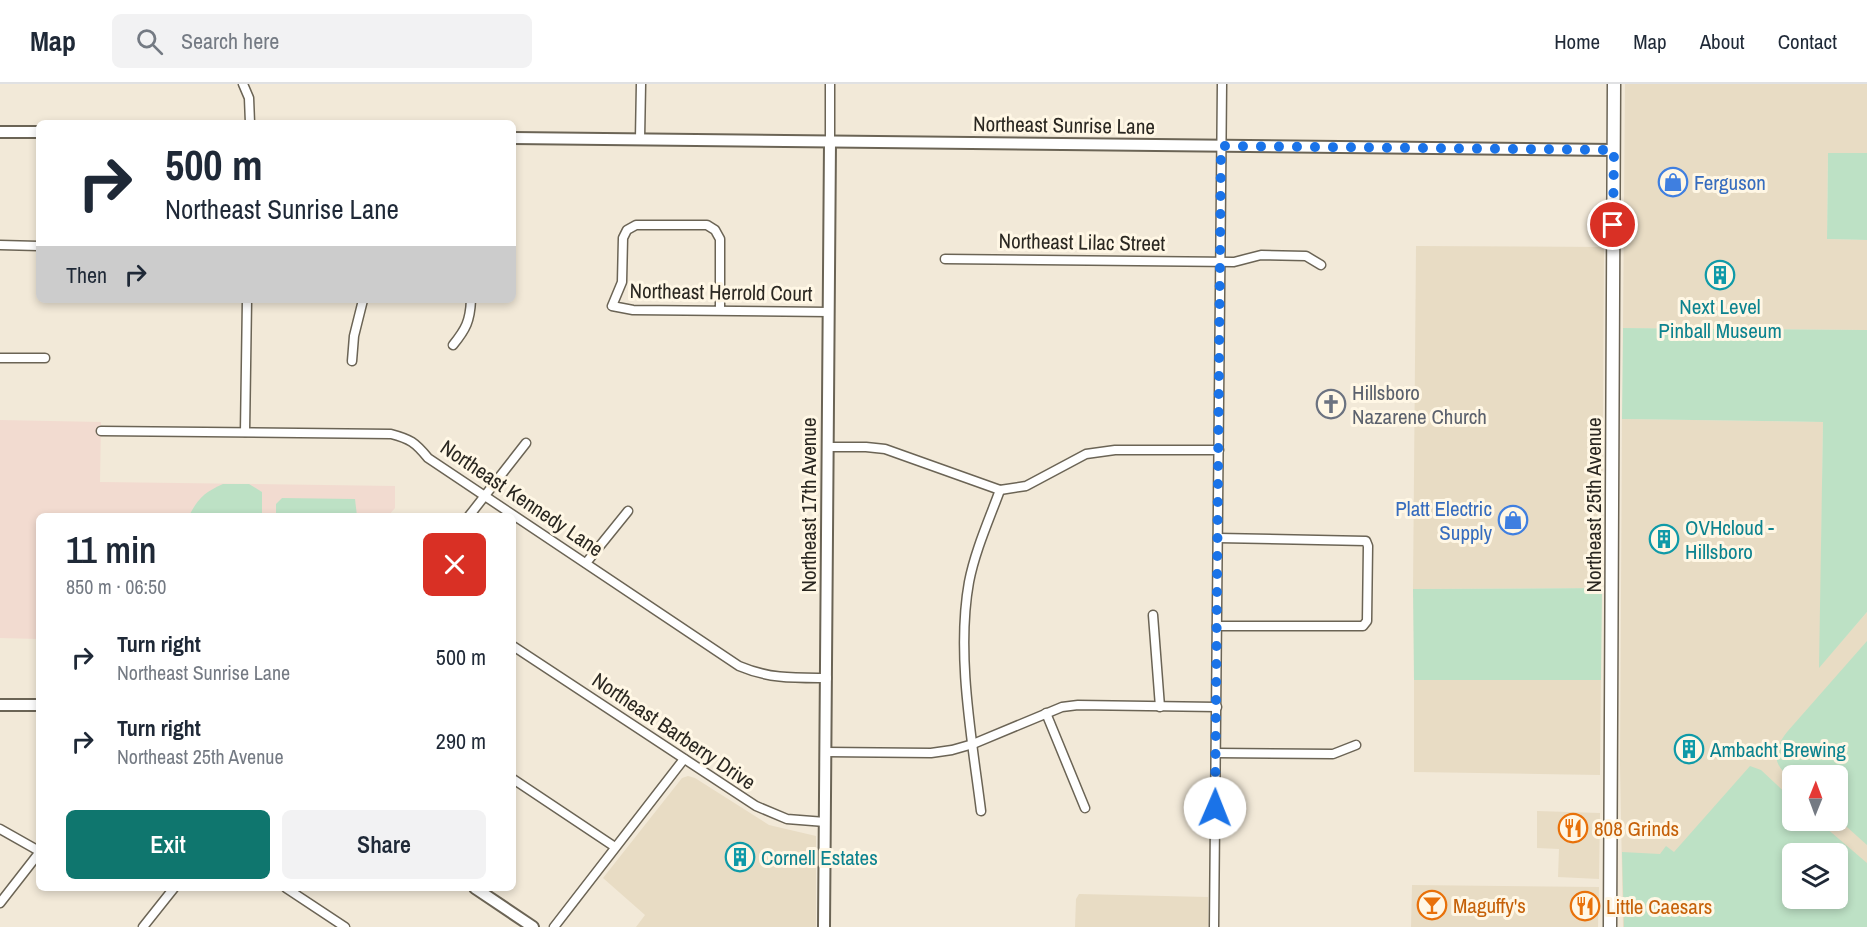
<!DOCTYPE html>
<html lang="en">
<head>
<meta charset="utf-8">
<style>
	:root { --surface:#fff; --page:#f2f2f3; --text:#1f2937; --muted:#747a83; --line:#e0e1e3; --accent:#0f766e }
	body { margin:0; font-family:"Archivo Narrow",sans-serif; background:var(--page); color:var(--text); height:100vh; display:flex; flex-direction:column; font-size:22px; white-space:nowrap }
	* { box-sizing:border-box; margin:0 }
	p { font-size:20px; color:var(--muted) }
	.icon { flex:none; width:33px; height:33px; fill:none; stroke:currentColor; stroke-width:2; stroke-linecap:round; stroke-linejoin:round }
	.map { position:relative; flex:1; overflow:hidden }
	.side { position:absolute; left:36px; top:429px; width:480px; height:378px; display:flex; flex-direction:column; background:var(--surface); border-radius:9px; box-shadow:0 3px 9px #0003 }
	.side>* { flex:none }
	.hud { position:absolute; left:36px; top:36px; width:480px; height:183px; border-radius:9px; box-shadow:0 3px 9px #0003; background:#fff; color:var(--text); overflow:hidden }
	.needle { width:39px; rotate:1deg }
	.tools { position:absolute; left:1782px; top:681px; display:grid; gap:12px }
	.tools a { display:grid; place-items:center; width:66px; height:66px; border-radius:9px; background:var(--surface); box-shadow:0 3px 9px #0003; font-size:30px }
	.pin { position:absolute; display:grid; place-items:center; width:51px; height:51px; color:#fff; margin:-26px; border:3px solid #fff; border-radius:50%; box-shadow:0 2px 6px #0007 }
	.me { position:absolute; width:66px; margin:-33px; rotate:1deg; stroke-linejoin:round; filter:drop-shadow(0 0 4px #0008) }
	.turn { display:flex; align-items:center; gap:21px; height:126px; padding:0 30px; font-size:27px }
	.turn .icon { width:78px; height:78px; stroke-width:2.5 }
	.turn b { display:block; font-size:42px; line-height:51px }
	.then { display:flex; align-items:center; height:57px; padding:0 30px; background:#0003; gap:12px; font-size:22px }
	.round { display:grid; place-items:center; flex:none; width:63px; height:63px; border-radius:9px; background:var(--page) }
	.headline { display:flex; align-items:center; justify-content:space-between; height:102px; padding:0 30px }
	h1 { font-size:36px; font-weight:600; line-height:45px }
	.primary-button { display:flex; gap:12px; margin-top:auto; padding:12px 30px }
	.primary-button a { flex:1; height:69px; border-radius:9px; background:var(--accent); color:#fff; font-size:24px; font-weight:600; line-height:69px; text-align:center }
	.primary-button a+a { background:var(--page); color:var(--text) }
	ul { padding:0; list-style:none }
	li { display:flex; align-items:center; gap:18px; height:84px; padding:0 30px }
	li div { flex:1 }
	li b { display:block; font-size:22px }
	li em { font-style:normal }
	header { display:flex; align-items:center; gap:36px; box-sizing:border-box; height:84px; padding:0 30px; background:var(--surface); border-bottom:2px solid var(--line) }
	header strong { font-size:28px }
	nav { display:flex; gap:33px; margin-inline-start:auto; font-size:21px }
	.search { width:420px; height:54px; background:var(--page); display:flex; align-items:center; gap:15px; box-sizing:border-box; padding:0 21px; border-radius:9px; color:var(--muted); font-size:22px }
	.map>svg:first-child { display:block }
</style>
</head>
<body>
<header>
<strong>Map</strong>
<div class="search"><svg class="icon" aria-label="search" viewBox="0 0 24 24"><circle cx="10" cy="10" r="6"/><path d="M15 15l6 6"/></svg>Search here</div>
<nav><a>Home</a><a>Map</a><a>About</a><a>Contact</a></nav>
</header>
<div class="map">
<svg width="1867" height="843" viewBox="0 0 1867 843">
	<rect width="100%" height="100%" fill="#f2e9d8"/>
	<g fill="#e8dcc4" fill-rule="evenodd">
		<path d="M1625 0H1867V69H1828L1827 155 1867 156V246L1623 244Z"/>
		<path d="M1416 162 1604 163 1602 504 1413 505Z"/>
		<path d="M1622 335 1823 338 1820 582 1867 528V843H1623L1620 680ZM1792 692H1838V736H1792ZM1792 770H1838V814H1792Z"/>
		<path d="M1414 596H1601L1600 691 1414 688Z"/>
		<path d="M688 692 695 694 769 741 816 752V843H636L645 831 603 794 682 694Z"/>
		<path d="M1537 727 1600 729 1599 795 1558 793 1559 765 1537 764Z"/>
		<path d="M1412 801 1599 803 1598 843H1411Z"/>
		<path d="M1079 810 1208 813V843H1075L1076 815Z"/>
	</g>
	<path fill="#f2dbd0" d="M0 336 101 338 100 398 395 402V424L388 432H39V555L0 554Z"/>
	<g fill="#bde1c5" fill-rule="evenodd">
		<path d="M1828 69H1867V156L1827 155Z"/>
		<path d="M1623 244 1867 246V528L1819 584 1823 338 1622 335Z"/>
		<path d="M223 400H249L262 408V432H189C198 414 205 408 223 400Z"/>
		<path d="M282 414 355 415 357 432H276V420Z"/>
		<path d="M1602 504 1601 596H1414L1413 505Z"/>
		<path d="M1867 557V761L1838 735V692H1792V696C1772 680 1772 667 1787 648Z"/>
		<path d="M1750 682 1761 686 1792 715V736L1818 737 1867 779V843H1624L1622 768 1660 770 1666 762 1674 768ZM1792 770H1838V814H1792Z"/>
	</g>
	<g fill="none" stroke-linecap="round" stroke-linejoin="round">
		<g stroke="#6b6455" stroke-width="11">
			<g id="minor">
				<path d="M243 0 249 14 250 39"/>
				<path d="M640 55 641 0"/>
				<path d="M830 58V0"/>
				<path d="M0 161 39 162"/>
				<path d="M945 175 1234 178 1261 171 1306 172 1321 181"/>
				<path d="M720 226V155L715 146 707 141H636L627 146 623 154 622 198 612 222 633 226 829 228"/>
				<path d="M453 261C466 245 470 237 471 216"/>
				<path d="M0 274H45"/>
				<path d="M352 277 354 252 363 216"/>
				<path d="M101 347 391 350C410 355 415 358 428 374L739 582C770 595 794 594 827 594"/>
				<path d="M245 348 247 216"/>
				<path d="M828 363H866L885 365 1000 406 1026 402 1086 370 1115 366H1219"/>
				<path d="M469 432 526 359"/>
				<path d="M586 479 628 427"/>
				<path d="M1153 531 1160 623"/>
				<path d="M1217 542H1363L1367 537 1368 462 1366 457 1218 454"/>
				<path d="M513 562 756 722 787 735 825 738"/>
				<path d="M1046 629 1085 724"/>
				<path d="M826 668 931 669 952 666 973 660 1062 623 1078 621 1217 623"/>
				<path d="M1216 669 1333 670 1356 661"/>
				<path d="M513 695 615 763"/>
				<path d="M981 727C972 655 956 570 969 498 975 467 989 436 1000 406"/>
				<path d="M0 745 39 767"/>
				<path d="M286 804 345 843"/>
				<path d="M0 819 39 769"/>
				<path d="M143 843 174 804"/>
				<path d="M554 843 684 675"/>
				<path d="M1214 843 1222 0"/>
			</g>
		</g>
		<g stroke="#6b6455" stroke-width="14">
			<g id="tertiary">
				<path d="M0 48H39"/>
				<path d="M513 54 1614 66"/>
				<path d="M0 621H39"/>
				<path d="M475 804 533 843"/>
				<path d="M824 843 830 58"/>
			</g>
		</g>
		<g stroke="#6b6455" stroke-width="15">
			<path id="secondary" d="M1610 843 1614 0"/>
		</g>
		<use href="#minor" stroke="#fff" stroke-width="8"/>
		<use href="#tertiary" stroke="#fff" stroke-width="10"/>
		<use href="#secondary" stroke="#fff" stroke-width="12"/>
	</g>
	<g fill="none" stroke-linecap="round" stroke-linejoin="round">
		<path stroke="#1a73e8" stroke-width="10" stroke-dasharray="0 18" d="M1215 724 1221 62 1614 66 1613 141"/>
	</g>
	<defs>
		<g id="shop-ring" transform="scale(1.5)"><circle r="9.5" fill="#fff7e5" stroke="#3f7fe0" stroke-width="1.5"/><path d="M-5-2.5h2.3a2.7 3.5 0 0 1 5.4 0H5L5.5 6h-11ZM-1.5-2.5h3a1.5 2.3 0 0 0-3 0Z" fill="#3f7fe0"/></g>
		<g id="building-ring" transform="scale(1.5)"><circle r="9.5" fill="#fff7e5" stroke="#0f9aa8" stroke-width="1.5"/><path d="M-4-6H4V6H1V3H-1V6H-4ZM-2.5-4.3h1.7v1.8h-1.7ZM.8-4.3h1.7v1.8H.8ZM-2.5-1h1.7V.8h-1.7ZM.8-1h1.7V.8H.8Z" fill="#0f9aa8"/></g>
		<g id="church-ring" transform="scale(1.5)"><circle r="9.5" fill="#fff7e5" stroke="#6b7280" stroke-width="1.5"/><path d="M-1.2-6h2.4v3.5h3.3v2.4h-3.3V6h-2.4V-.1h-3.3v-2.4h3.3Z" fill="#6b7280"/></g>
		<g id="restaurant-ring" transform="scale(1.5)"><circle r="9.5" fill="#fff7e5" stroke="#e8710a" stroke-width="1.5"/><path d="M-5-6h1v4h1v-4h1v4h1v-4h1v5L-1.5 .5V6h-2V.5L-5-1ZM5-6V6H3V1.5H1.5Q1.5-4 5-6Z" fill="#e8710a"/></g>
		<g id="bar-ring" transform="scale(1.5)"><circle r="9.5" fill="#fff7e5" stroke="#e8710a" stroke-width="1.5"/><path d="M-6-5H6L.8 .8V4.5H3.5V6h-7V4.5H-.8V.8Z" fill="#e8710a"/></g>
	</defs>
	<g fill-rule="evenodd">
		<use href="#shop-ring" x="1673" y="98"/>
		<use href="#building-ring" x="1720" y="191"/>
		<use href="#church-ring" x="1331" y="320"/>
		<use href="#shop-ring" x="1513" y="436"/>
		<use href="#building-ring" x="1664" y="455"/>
		<use href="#building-ring" x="1689" y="665"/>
		<use href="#restaurant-ring" x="1573" y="744"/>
		<use href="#building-ring" x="740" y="773"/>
		<use href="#bar-ring" x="1432" y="821"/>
		<use href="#restaurant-ring" x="1585" y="822"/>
	</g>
	<g text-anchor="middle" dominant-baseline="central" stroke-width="6" stroke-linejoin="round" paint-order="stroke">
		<g font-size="21" fill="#2a2721" stroke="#fff7e5">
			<text transform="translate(1064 41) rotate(1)">Northeast Sunrise Lane</text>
			<text transform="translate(1082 158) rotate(1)">Northeast Lilac Street</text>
			<text transform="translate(721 208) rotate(1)">Northeast Herrold Court</text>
			<text transform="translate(522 414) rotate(34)">Northeast Kennedy Lane</text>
			<text transform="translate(808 421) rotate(-90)">Northeast 17th Avenue</text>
			<text transform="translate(1593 421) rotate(-90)">Northeast 25th Avenue</text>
			<text transform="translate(674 647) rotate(34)">Northeast Barberry Drive</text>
		</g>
		<g font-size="21" fill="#366cbe" stroke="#fff7e5" text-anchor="start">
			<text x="1694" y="98">Ferguson</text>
			<text x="1492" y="424" text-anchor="end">Platt Electric<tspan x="1492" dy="24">Supply</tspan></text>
		</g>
		<g font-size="21" fill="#0d838f" stroke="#fff7e5" text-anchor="start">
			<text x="1720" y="222" text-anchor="middle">Next Level<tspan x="1720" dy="24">Pinball Museum</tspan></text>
			<text x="1685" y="443">OVHcloud -<tspan x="1685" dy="24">Hillsboro</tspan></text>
			<text x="1710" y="665">Ambacht Brewing</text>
			<text x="761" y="773">Cornell Estates</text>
		</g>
		<g font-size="21" fill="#5b616d" stroke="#fff7e5" text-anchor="start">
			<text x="1352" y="308">Hillsboro<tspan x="1352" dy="24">Nazarene Church</tspan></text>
		</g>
		<g font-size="21" fill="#c56008" stroke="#fff7e5" text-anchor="start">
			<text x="1594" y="744">808 Grinds</text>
			<text x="1453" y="821">Maguffy's</text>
			<text x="1606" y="822">Little Caesars</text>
		</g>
	</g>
</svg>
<div class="tools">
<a><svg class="needle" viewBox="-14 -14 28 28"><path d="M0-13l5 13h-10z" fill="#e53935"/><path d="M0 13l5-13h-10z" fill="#747a83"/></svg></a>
<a><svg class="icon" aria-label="layers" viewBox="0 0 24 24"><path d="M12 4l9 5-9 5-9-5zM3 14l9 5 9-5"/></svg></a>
</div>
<div class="pin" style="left:1613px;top:141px;background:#d93025"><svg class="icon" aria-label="arrive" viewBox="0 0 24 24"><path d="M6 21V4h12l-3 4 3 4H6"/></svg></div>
<svg class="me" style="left:1215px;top:724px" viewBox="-20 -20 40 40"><circle r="19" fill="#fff"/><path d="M0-13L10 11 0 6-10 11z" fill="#1a73e8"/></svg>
<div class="hud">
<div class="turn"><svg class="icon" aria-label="right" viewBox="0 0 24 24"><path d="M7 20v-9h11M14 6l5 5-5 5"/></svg><div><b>500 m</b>Northeast Sunrise Lane</div></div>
<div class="then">Then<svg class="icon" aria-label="right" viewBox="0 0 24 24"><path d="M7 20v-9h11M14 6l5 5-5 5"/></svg></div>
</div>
<section class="side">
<div class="headline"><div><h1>11 min</h1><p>850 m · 06:50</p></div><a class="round" style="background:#d93025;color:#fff"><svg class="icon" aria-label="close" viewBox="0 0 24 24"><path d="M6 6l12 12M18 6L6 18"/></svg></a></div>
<ul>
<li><svg class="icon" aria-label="right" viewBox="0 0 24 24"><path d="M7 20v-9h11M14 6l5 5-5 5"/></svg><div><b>Turn right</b><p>Northeast Sunrise Lane</p></div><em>500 m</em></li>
<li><svg class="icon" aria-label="right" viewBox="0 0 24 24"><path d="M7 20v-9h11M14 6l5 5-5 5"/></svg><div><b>Turn right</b><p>Northeast 25th Avenue</p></div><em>290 m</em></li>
</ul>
<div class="primary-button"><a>Exit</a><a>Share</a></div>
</section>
</div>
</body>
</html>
